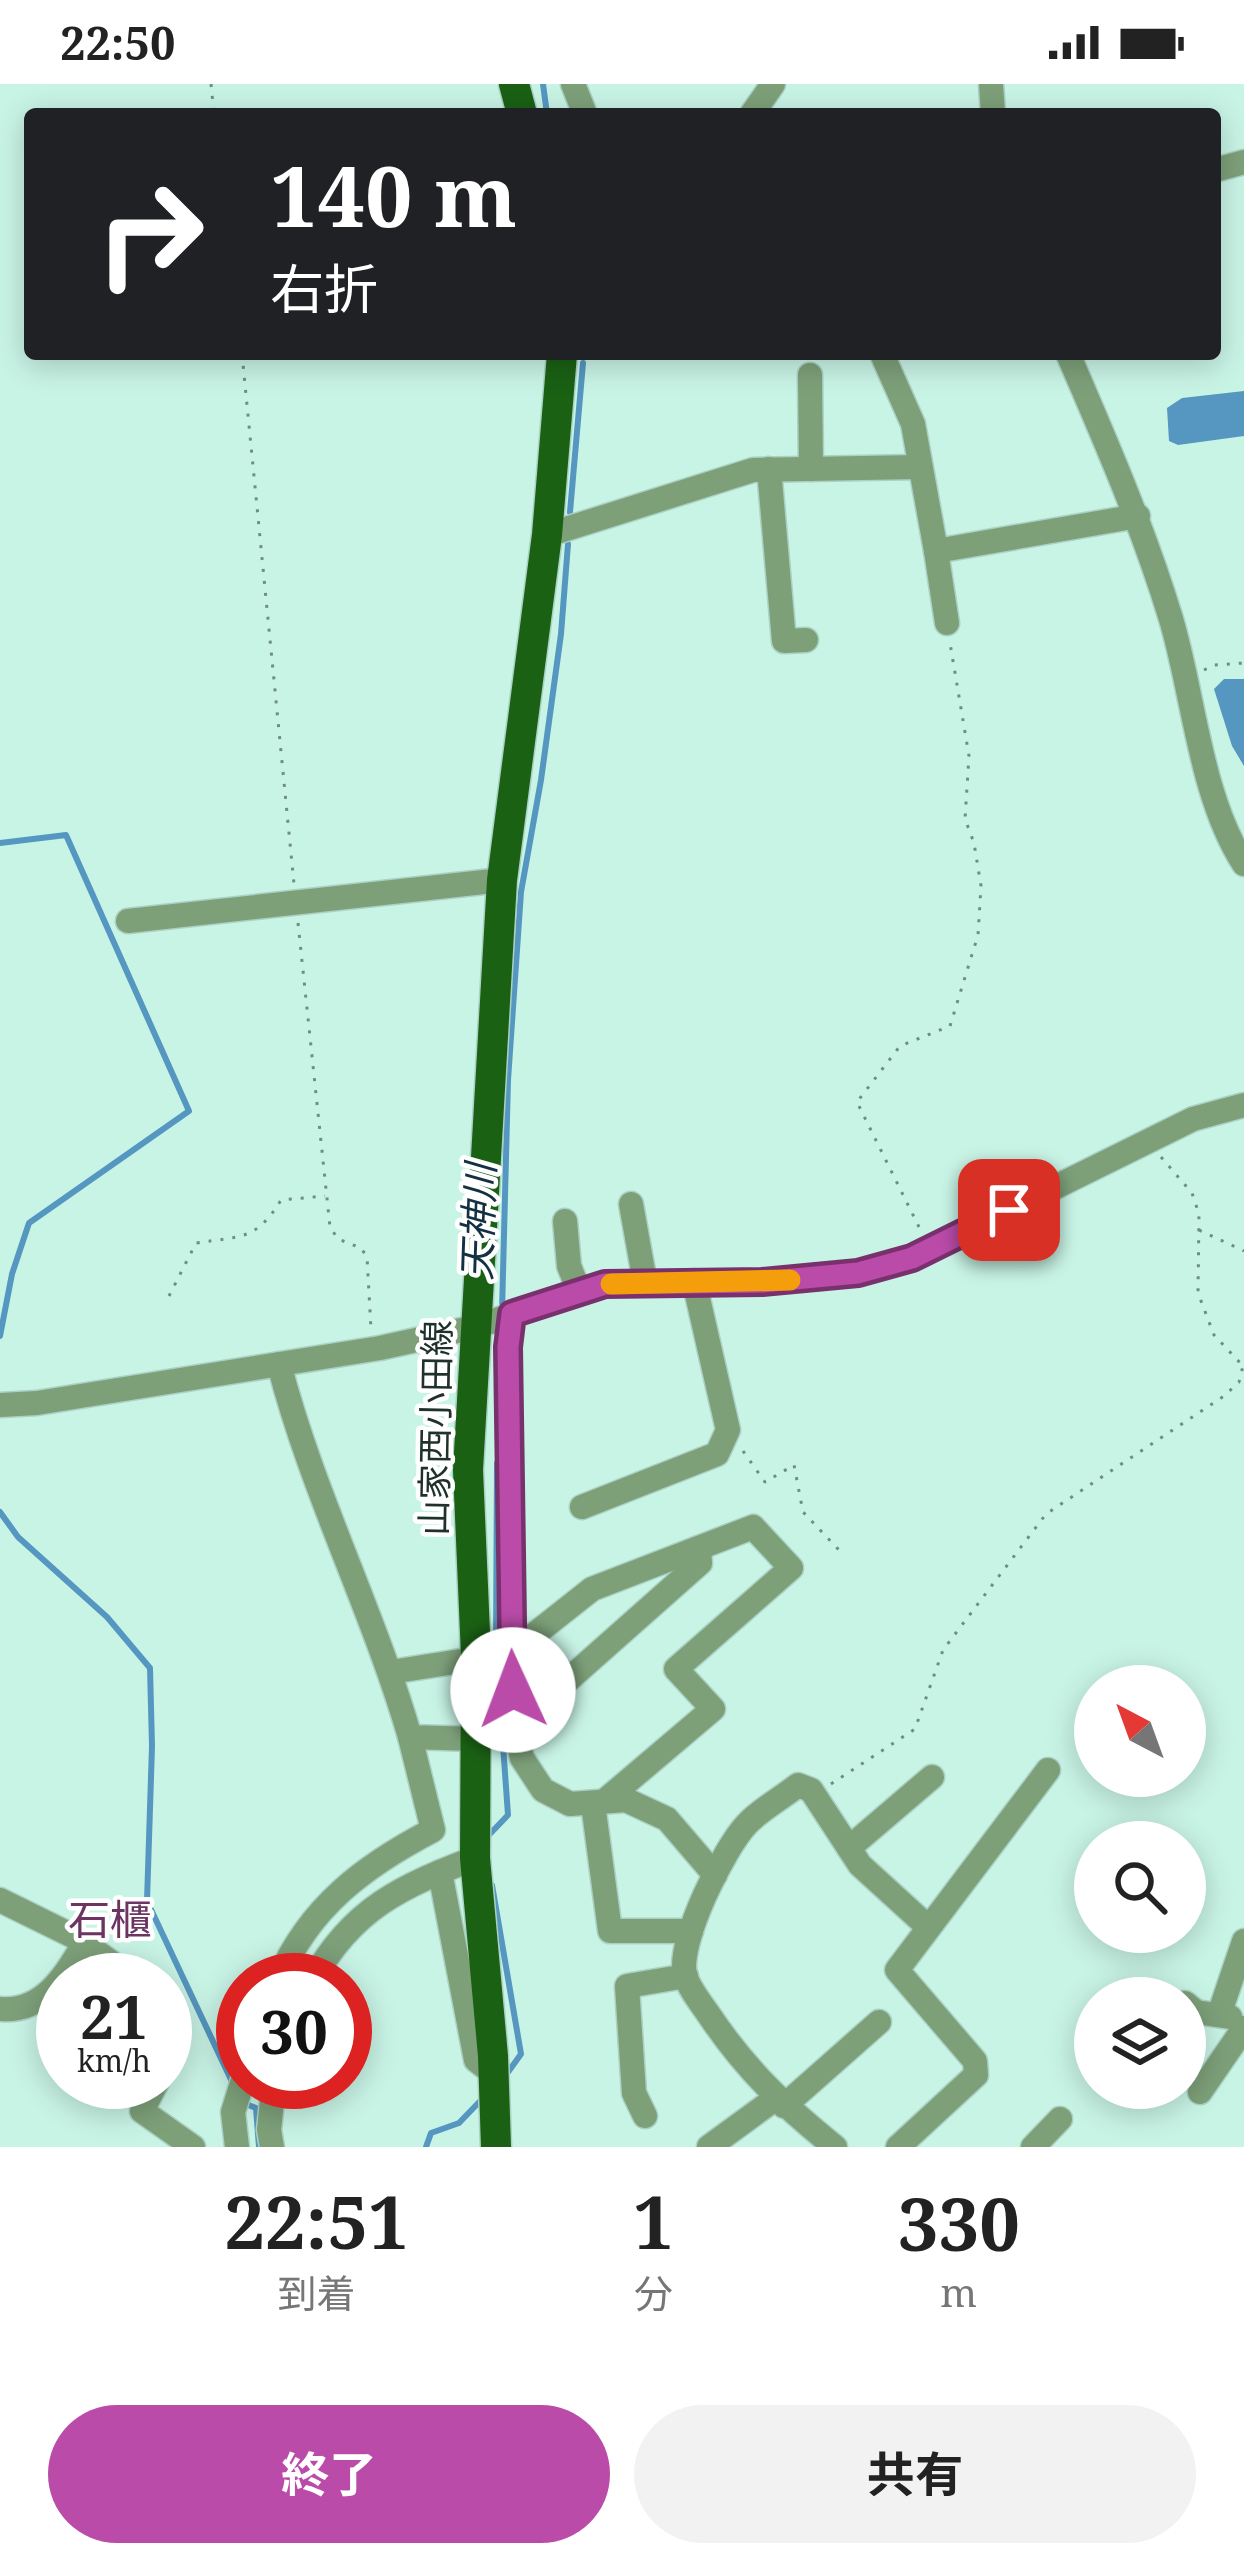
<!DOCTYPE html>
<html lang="ja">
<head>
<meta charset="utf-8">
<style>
	:root { --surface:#fff; --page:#f2f2f2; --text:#222; --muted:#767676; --accent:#ba4ba8 }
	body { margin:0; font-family:"Noto Serif","Noto Sans JP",serif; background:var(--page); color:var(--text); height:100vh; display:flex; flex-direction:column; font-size:45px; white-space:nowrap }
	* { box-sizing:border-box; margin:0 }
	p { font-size:39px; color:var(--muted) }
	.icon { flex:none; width:66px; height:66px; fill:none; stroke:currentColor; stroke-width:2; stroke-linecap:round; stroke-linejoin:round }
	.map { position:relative; height:2063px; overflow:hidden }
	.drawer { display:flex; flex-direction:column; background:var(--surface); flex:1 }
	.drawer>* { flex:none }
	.guide { position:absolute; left:24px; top:24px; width:1197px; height:252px; border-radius:12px; box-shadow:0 6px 30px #0003; background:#202124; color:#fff; overflow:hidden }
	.needle { width:78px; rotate:319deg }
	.controls { position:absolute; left:1074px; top:1581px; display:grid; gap:24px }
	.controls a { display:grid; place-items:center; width:132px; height:132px; border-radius:50%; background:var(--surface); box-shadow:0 6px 30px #0003; font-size:60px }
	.speed { position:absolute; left:36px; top:1869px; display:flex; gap:24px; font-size:60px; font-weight:700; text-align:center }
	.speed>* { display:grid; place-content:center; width:156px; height:156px; border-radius:50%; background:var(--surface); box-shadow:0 6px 30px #0003; line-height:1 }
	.speed small { font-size:30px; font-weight:400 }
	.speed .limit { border:18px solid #d22; background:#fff; color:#111 }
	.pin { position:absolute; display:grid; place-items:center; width:102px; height:102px; color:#fff; margin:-51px; border-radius:24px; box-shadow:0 6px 18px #0006 }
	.me { position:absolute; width:132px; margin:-66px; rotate:358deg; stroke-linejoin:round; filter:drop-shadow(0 0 9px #0008) }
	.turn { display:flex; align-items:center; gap:42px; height:252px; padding:0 48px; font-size:54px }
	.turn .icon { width:156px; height:156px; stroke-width:2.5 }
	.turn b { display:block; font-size:84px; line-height:102px }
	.eta { display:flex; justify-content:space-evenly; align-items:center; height:204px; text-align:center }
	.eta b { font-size:72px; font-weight:700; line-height:84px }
	.cta { display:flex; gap:24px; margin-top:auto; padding:24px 48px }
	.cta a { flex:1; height:138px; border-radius:72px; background:var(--accent); color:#fff; font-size:48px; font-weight:700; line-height:138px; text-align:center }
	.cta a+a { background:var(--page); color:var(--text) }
	.status { display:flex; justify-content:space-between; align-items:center; height:84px; padding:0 60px; background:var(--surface); direction:ltr }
	.status svg { height:33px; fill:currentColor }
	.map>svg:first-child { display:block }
</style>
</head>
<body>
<div class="status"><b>22:50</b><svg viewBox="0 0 49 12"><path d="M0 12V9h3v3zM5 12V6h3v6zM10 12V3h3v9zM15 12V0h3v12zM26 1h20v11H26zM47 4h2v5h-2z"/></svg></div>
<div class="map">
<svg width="1244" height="2063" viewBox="0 0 1244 2063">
	<rect width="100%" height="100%" fill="#c8f4e6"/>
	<g fill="#5597c0">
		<path d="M1244 307V352L1178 361 1169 357 1167 324 1182 314Z"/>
		<path d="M1224 595H1244V682L1232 662 1214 605Z"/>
	</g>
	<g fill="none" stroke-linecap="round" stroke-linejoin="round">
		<g stroke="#5597c0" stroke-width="6">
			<path d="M543 0 547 30"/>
			<path d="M570 428 583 279"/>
			<path d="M0 759 66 751 189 1027 29 1139 12 1190 0 1252"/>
			<path d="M502 1228 508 996 521 808 541 696 561 550 568 460"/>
			<path d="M0 1428 18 1453 107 1533 150 1584 152 1662 147 1817 234 2002"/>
			<path d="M496 1564 497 1379"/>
			<path d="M487 1753 508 1731 497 1577"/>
			<path d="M492 1801 521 1970 506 1991"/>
			<path d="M243 2019 256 2024 259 2063"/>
			<path d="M426 2063 431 2049 459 2039 484 2013"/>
		</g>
		<g stroke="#aad1c4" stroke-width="27">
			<g id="minor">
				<path d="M573 0 585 30"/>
				<path d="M991 0 993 30"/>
				<path d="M752 30 773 0"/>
				<path d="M1215 86 1244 78"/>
				<path d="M882 270 913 340 936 467 1138 432"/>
				<path d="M1068 270C1106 358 1143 443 1171 535 1194 612 1200 712 1244 780"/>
				<path d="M810 291 811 385"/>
				<path d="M769 385 784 557 806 556"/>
				<path d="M547 451 753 386 919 383"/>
				<path d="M936 467 947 539"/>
				<path d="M128 837 502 796"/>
				<path d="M631 1120 645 1198"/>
				<path d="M565 1137 569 1182 579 1207"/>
				<path d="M279 1280C312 1408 373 1526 410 1653L475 1655"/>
				<path d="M0 1321 37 1319 380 1264 475 1243 605 1200 762 1198 858 1189 912 1174 1193 1035 1244 1021"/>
				<path d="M582 1423 717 1370 728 1346 694 1197"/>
				<path d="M511 1569 592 1505 753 1443 791 1484 676 1585 713 1625 607 1715"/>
				<path d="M511 1569 508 1263 512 1230"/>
				<path d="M391 1588 511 1569 515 1643 522 1674 543 1706 570 1720 626 1716 667 1735 715 1791"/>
				<path d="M515 1643 700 1479 699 1464"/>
				<path d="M593 1720 610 1847H691"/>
				<path d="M849 1764 932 1693"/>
				<path d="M440 1788 476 1976 494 1990"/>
				<path d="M0 1816 79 1855 135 1896"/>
				<path d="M278 1896C309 1823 364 1782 433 1746L410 1653"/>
				<path d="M313 1896C352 1824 403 1802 475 1774"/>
				<path d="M1185 1919 1196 1928 1230 1933"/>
				<path d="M0 1925C42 1929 66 1892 84 1859"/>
				<path d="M1219 1931 1244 1857"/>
				<path d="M165 1939 174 1960 165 1980"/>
				<path d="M157 1998 142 2027 193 2063"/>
				<path d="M1200 2008 1244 1944"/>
				<path d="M784 2022 879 1938"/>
				<path d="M645 2032 634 2009 627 1902 686 1892"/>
				<path d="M237 2063 233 2028 243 1996"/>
				<path d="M272 2063 269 2046 274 1998"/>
				<path d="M709 2063 776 2014"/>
				<path d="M835 2063C783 2021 746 1986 709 1931 701 1919 689 1905 685 1891 677 1858 724 1764 747 1740 761 1725 782 1714 798 1701L811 1706 860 1781 928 1843"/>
				<path d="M898 2063 976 1991 975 1977 897 1886 1048 1686"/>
				<path d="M1033 2063 1060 2035"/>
			</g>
		</g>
		<g stroke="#aad1c4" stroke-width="33">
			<g id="major">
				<path d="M514 0 522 30"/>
				<path d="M496 2063 493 1972 475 1774 476 1572 468 1386 502 796 547 451 562 270"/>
			</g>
		</g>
		<g stroke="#6f8d83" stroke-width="3" stroke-dasharray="3 9" stroke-linecap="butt">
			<path d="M211 0 214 30"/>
			<path d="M242 270 294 800"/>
			<path d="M1204 586 1214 581 1244 579"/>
			<path d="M298 839 330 1143 338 1155 361 1164 367 1173 371 1245"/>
			<path d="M1161 1073 1192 1109 1199 1130 1198 1209 1214 1251 1243 1282"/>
			<path d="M919 1143 857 1018 900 962 950 942 978 851 981 802 974 759 965 735 969 672 950 559"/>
			<path d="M1199 1146 1244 1167"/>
			<path d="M169 1212 196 1159C241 1152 256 1157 281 1116L325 1112"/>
			<path d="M743 1367 765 1398 794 1381 803 1428 840 1467"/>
			<path d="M831 1700 915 1645 943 1566 1046 1430 1224 1312 1239 1298 1243 1282"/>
		</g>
		<use href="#minor" stroke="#7da079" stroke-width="24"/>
		<use href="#major" stroke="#1a6114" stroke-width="30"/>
	</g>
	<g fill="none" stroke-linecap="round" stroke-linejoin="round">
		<g stroke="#79316d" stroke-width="30">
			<path id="route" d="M513 1606 508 1263 512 1230 605 1200 762 1198 858 1189 912 1174 1009 1126"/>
		</g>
		<use href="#route" stroke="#ba4ba8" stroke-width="21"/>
		<path stroke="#f59e0b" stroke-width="21" d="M611 1200 790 1196"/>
	</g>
	<g text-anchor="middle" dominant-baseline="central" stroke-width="9" stroke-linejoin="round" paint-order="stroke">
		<g font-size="36" fill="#1f312b" stroke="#fff">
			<text transform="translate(435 1344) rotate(-89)">山家西小田線</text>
		</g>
		<g font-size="39" font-style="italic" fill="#133143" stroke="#fff">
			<text transform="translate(477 1138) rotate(-88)">天神川</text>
		</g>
		<g font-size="42" fill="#6b3462" stroke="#fff">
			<text x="110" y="1834">石櫃</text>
		</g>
	</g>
</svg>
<div class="controls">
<a><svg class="needle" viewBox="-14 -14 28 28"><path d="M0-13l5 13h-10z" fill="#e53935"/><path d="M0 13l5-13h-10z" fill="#767676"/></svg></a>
<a><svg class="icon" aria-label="search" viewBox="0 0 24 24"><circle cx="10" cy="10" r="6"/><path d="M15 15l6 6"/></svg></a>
<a><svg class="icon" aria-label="layers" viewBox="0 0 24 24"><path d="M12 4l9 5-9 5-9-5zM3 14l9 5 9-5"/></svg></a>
</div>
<div class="speed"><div>21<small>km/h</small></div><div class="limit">30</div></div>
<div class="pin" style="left:1009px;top:1126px;background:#d93025"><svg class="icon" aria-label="arrive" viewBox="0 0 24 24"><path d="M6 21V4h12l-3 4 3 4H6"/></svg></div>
<svg class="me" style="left:513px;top:1606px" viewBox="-20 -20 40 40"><circle r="19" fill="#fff"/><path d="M0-13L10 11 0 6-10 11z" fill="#ba4ba8"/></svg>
<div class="guide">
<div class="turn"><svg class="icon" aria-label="right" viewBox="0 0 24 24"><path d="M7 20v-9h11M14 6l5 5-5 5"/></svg><div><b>140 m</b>右折</div></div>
</div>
</div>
<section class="drawer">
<div class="eta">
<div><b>22:51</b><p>到着</p></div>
<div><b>1</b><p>分</p></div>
<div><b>330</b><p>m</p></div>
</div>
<div class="cta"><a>終了</a><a>共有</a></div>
</section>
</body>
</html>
